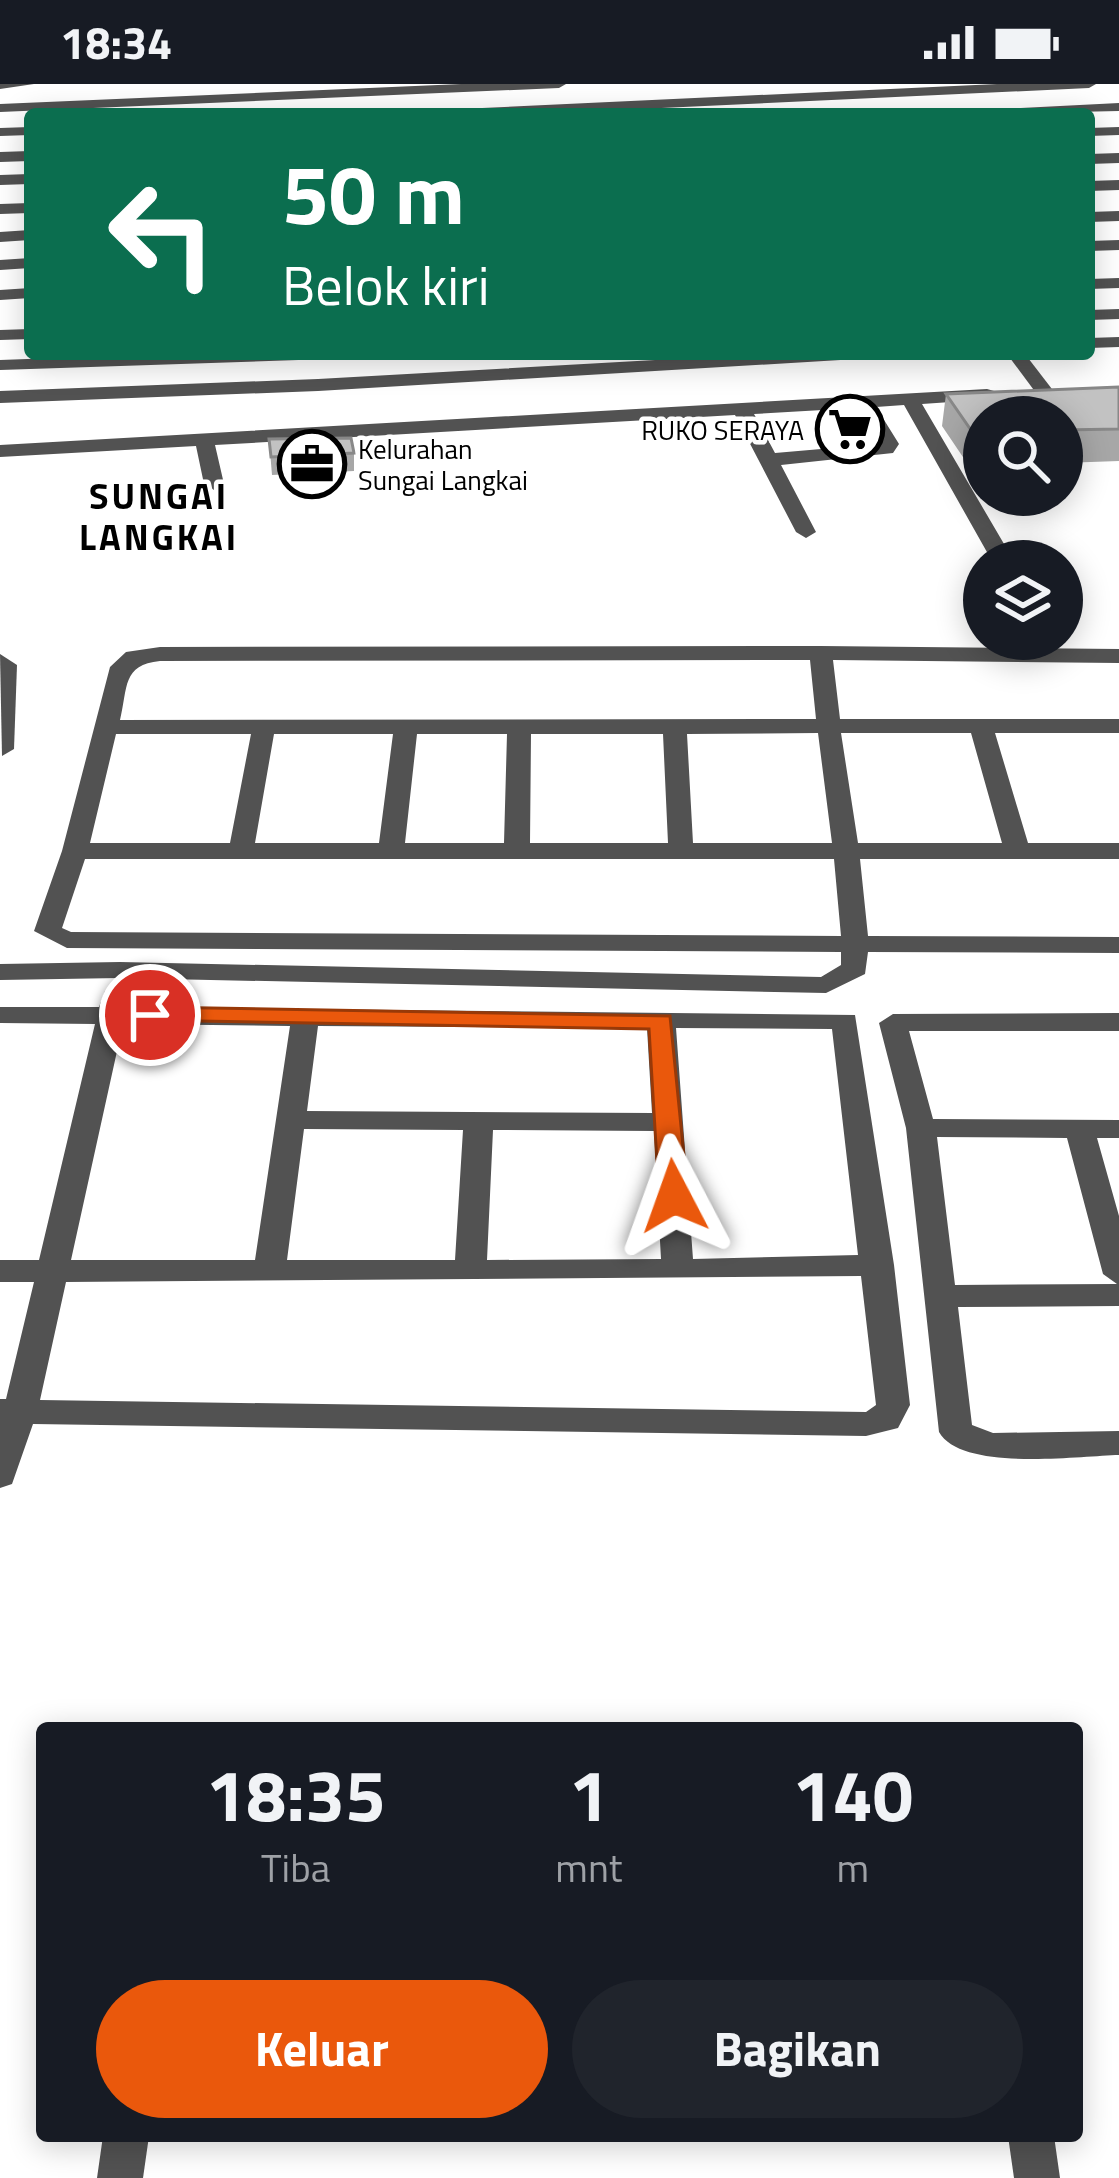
<!DOCTYPE html>
<html lang="id">
<head>
<meta charset="utf-8">
<style>
	:root { --surface:#171b24; --page:#20242c; --text:#f1f3f6; --muted:#9ea1a6; --accent:#ea580c }
	body { margin:0; font-family:"Titillium Web",sans-serif; background:var(--page); color:var(--text); height:100vh; display:flex; flex-direction:column; font-size:45px; white-space:nowrap }
	* { box-sizing:border-box; margin:0 }
	p { font-size:39px; color:var(--muted) }
	.icon { flex:none; width:66px; height:66px; fill:none; stroke:currentColor; stroke-width:2; stroke-linecap:round; stroke-linejoin:round }
	.map { position:relative; flex:1; overflow:hidden }
	.sheet { position:absolute; left:36px; top:1638px; width:1047px; height:420px; display:flex; flex-direction:column; background:var(--surface); border-radius:12px; box-shadow:0 6px 30px #0003 }
	.sheet>* { flex:none }
	.guide { position:absolute; left:24px; top:24px; width:1071px; height:252px; border-radius:12px; box-shadow:0 6px 30px #0003; background:#0b6e4f; color:#fff; overflow:hidden }
	.buttons { position:absolute; left:963px; top:312px; display:grid; gap:24px }
	.buttons a { display:grid; place-items:center; width:120px; height:120px; border-radius:50%; background:var(--surface); box-shadow:0 6px 30px #0003; font-size:60px }
	.pin { position:absolute; display:grid; place-items:center; width:102px; height:102px; color:#fff; margin:-51px; border:6px solid #fff; border-radius:50%; box-shadow:0 3px 12px #0007 }
	.me { position:absolute; width:132px; margin:-66px; rotate:356deg; stroke-linejoin:round; filter:drop-shadow(0 0 9px #0008) }
	.turn { display:flex; align-items:center; gap:42px; height:252px; padding:0 60px; font-size:54px }
	.turn .icon { width:156px; height:156px; stroke-width:2.5 }
	.turn b { display:block; font-size:84px; line-height:102px }
	.eta { display:flex; justify-content:space-evenly; align-items:center; height:204px; text-align:center }
	.eta b { font-size:72px; font-weight:700; line-height:84px }
	.button { display:flex; gap:24px; margin-top:auto; padding:24px 60px }
	.button a { flex:1; height:138px; border-radius:72px; background:var(--accent); color:#fff; font-size:48px; font-weight:700; line-height:138px; text-align:center }
	.button a+a { background:var(--page); color:var(--text) }
	.status { display:flex; justify-content:space-between; align-items:center; height:84px; padding:0 60px; background:var(--surface); direction:ltr }
	.status svg { height:33px; fill:currentColor }
	.map>svg:first-child { display:block }
</style>
</head>
<body>
<div class="status"><b>18:34</b><svg viewBox="0 0 49 12"><path d="M0 12V9h3v3zM5 12V6h3v6zM10 12V3h3v9zM15 12V0h3v12zM26 1h20v11H26zM47 4h2v5h-2z"/></svg></div>
<div class="map">
<svg width="1119" height="2094" viewBox="0 0 1119 2094">
	<rect width="100%" height="100%" fill="#fff"/>
	<g fill="none" stroke-linecap="round" stroke-linejoin="round">
		<g fill="#525252" fill-rule="evenodd">
			<path d="M0 0H34L0 5Z"/>
			<path d="M461 0H566L559 4 0 28V20Z"/>
			<path d="M997 0H1096L1089 4 532 30H431L438 26Z"/>
			<path d="M1119 19V27L977 30 984 26Z"/>
			<path d="M30 43V51L0 52V44Z"/>
			<path d="M1119 43V51L1089 52V44Z"/>
			<path d="M30 67V77L0 78V68Z"/>
			<path d="M1119 69V79L1089 80V70Z"/>
			<path d="M30 90V100L0 101V91Z"/>
			<path d="M1119 96V106L1089 107V97Z"/>
			<path d="M30 119V129L0 130V120Z"/>
			<path d="M1119 127V137L1089 138V128Z"/>
			<path d="M30 146V156L0 158V148Z"/>
			<path d="M1119 156V166L1089 167V157Z"/>
			<path d="M30 174V184L0 186V176Z"/>
			<path d="M1119 194V204L1089 205V195Z"/>
			<path d="M30 204V214L0 216V206Z"/>
			<path d="M1119 225V235L1089 236V226Z"/>
			<path d="M30 245V255L0 256V246Z"/>
			<path d="M1119 253V263L1089 264V254Z"/>
			<path d="M165 270H337L328 275 0 286V276Z"/>
			<path d="M762 270H866L857 275 318 307 0 319V307L318 295Z"/>
			<path d="M1007 270H1025L1055 309 1053 313H1039Z"/>
			<path d="M987 305 994 307V315L922 320 1014 477H992L904 321 876 323 899 360 893 369 781 381 816 448 806 454 796 448 735 331 215 361 224 400 214 406 204 400 196 362 0 373V361ZM857 324 879 360 775 369 754 330Z"/>
			<path d="M821 562 1119 565V579L833 576 840 635H1119V649H995L1028 759H1119V775H860L868 852 1119 853V869L868 868 865 890 826 909 120 894 0 896V880L120 878 821 893 841 881V868L67 864 34 847 62 767 110 583 126 568 160 563ZM810 576 816 635 120 636C128 603 122 581 160 577ZM818 649 832 759H693L687 650ZM841 649H971L1002 759H858ZM116 650H251L230 759H90ZM274 650H393L379 759H255ZM417 650H507L504 759H405ZM531 650H663L668 759H530ZM85 775H834L841 852 71 848 62 844Z"/>
			<path d="M0 570 17 581 14 665 2 672Z"/>
			<path d="M115 905 129 913 127 923 855 931 894 1181 910 1321 898 1344 866 1352 33 1340 12 1400 0 1404V1315H6L34 1198H0V1176H39L95 940 0 939V923H99L105 907ZM123 940 290 942 255 1176H71ZM318 942 647 944 652 1029 307 1027ZM676 944 832 945 858 1171 693 1175ZM304 1045 463 1046 455 1176H287ZM493 1046 654 1047 661 1175 487 1176ZM861 1192 876 1321 866 1328 40 1316 66 1198Z"/>
			<path d="M1119 929V947H909L933 1035 1119 1036V1054H1097L1119 1132V1222L958 1223 972 1341 993 1349 1119 1347V1371C1077 1372 962 1388 939 1348L906 1044 879 939 893 930ZM937 1053 1067 1054 1103 1190 1117 1200 955 1201Z"/>
			<path d="M103 2052H149L143 2094H97Z"/>
			<path d="M1008 2052H1054L1060 2094H1014Z"/>
		</g>
	</g>
	<g fill="#a7a7a7">
		<path d="M1119 303V377L1062 379V333H984V381L969 382 942 342 946 310Z"/>
		<path d="M269 355 354 369V387L272 391Z"/>
	</g>
	<g fill="#c2c2c2" stroke="#888" stroke-width="3">
		<path d="M1119 303V345L1062 346V333H984V349H973L946 310Z"/>
		<path d="M351 354 354 369 271 373 269 355Z"/>
	</g>
	<path fill="#ea580c" stroke="#983908" stroke-width="3" d="M150 923 670 932 688 1112 674 1121 659 1112 649 945 141 936 137 931Z"/>
	<defs>
		<g id="supermarket-ring" transform="scale(3.45)"><circle r="9.5" fill="#fff" stroke="#000" stroke-width="1.5"/><path d="M-6-5.5h2.5l.6 2H6L4.5 2H-2.5L-4.4-4H-6ZM-1.5 3.2a1.3 1.3 0 1 0 .1 0ZM3 3.2a1.3 1.3 0 1 0 .1 0Z" fill="#000"/></g>
		<g id="office-ring" transform="scale(3.45)"><circle r="9.5" fill="#fff" stroke="#000" stroke-width="1.5"/><path d="M-6-3h4V-5.5h4V-3h4V5H-6ZM-1-4.5V-3h2v-1.5ZM-6 0V1H6V0Z" fill="#000"/></g>
	</defs>
	<g fill-rule="evenodd">
		<use href="#supermarket-ring" x="850" y="345"/>
		<use href="#office-ring" x="312" y="380"/>
	</g>
	<g text-anchor="middle" dominant-baseline="central" stroke-width="9" stroke-linejoin="round" paint-order="stroke">
		<g font-size="27" fill="#000" stroke="#fff" text-anchor="end">
			<text x="804" y="345">RUKO SERAYA</text>
			<text x="358" y="364" text-anchor="start">Kelurahan<tspan x="358" dy="31">Sungai Langkai</tspan></text>
		</g>
		<g font-size="36" font-weight="bold" letter-spacing="3" fill="#000" stroke="#fff">
			<text x="159" y="411">SUNGAI<tspan x="159" dy="41">LANGKAI</tspan></text>
		</g>
	</g>
</svg>
<div class="buttons">
<a><svg class="icon" aria-label="search" viewBox="0 0 24 24"><circle cx="10" cy="10" r="6"/><path d="M15 15l6 6"/></svg></a>
<a><svg class="icon" aria-label="layers" viewBox="0 0 24 24"><path d="M12 4l9 5-9 5-9-5zM3 14l9 5 9-5"/></svg></a>
</div>
<div class="pin" style="left:150px;top:931px;background:#d93025"><svg class="icon" aria-label="arrive" viewBox="0 0 24 24"><path d="M6 21V4h12l-3 4 3 4H6"/></svg></div>
<svg class="me" style="left:674px;top:1112px" viewBox="-20 -20 40 40"><path d="M0-17L14 15 0 8-14 15z" fill="#ea580c" stroke="#fff" stroke-width="4"/></svg>
<div class="guide">
<div class="turn"><svg class="icon" aria-label="left" viewBox="0 0 24 24"><path d="M17 20v-9H6M10 6l-5 5 5 5"/></svg><div><b>50 m</b>Belok kiri</div></div>
</div>
<section class="sheet">
<div class="eta">
<div><b>18:35</b><p>Tiba</p></div>
<div><b>1</b><p>mnt</p></div>
<div><b>140</b><p>m</p></div>
</div>
<div class="button"><a>Keluar</a><a>Bagikan</a></div>
</section>
</div>
</body>
</html>
